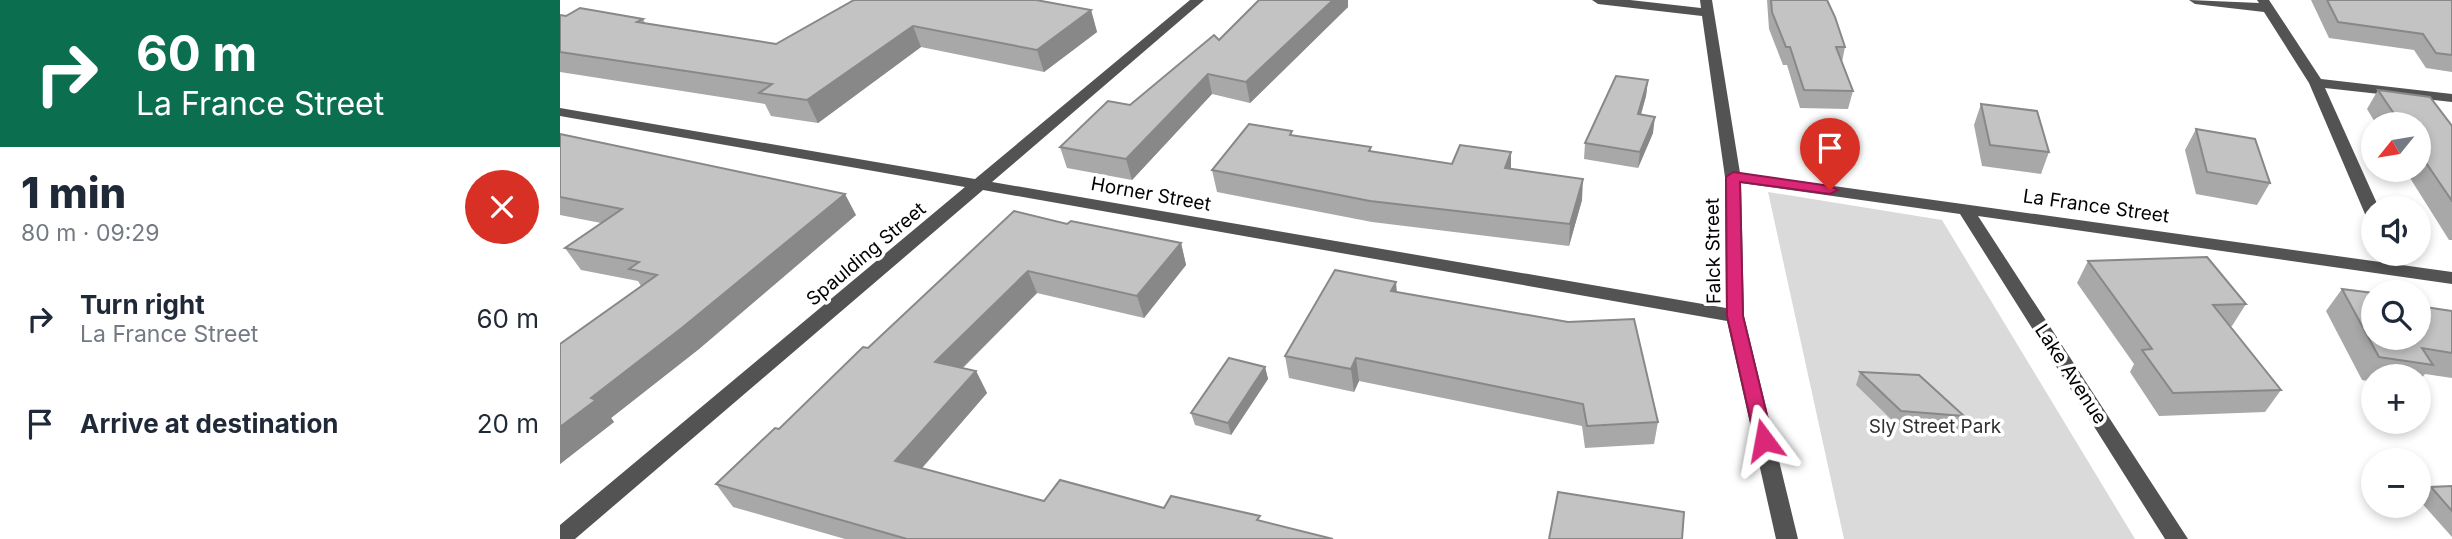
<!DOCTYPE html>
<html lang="en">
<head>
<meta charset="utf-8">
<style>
	:root { --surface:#fff; --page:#f2f2f3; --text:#1f2937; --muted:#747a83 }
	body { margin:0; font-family:Inter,sans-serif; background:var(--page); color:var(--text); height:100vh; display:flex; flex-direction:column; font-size:26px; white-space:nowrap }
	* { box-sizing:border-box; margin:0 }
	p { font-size:23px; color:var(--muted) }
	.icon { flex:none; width:38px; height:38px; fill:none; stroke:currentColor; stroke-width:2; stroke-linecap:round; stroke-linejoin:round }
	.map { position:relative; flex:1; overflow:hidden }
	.drawer { display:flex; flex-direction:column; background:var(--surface); width:560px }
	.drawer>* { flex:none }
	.guide { background:#0b6e4f; color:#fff; overflow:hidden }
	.needle { width:46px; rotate:240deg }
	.fabs { position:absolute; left:1801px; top:112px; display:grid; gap:14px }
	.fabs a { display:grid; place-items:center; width:70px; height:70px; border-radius:50%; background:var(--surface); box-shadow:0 4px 10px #0003; font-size:35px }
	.pin { position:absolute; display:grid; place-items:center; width:60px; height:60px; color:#fff; margin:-72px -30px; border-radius:50% 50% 50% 0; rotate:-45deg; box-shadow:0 0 7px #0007 }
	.pin .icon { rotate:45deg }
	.me { position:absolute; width:77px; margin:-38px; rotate:347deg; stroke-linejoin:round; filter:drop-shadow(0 0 5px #0008) }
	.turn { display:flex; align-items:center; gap:24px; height:147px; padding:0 21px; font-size:32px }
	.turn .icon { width:91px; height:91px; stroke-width:2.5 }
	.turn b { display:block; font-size:49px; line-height:60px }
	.round { display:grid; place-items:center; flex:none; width:74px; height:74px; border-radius:37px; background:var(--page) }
	.headline { display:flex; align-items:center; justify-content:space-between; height:119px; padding:0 21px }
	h1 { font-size:42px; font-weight:800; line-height:52px }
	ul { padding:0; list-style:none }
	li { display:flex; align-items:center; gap:21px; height:105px; padding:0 21px }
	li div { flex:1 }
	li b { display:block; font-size:26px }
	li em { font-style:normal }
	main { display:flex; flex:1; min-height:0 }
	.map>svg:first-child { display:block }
</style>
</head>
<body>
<main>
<section class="drawer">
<div class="guide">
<div class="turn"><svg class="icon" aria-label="right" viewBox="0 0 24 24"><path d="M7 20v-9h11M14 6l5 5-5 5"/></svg><div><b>60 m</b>La France Street</div></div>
</div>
<div class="headline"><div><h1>1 min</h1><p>80 m · 09:29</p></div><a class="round" style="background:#d93025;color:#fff"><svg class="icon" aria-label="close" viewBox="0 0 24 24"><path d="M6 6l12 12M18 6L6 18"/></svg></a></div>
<ul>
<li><svg class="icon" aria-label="right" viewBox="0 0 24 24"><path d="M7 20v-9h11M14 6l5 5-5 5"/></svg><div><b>Turn right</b><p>La France Street</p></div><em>60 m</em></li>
<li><svg class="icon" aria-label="arrive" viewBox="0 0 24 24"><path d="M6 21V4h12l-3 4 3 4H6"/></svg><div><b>Arrive at destination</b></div><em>20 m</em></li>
</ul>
</section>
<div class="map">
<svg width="1892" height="539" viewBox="0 0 1892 539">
	<rect width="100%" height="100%" fill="#fff"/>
	<path fill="#dadada" d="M1208 192 1382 220 1575 539H1284Z"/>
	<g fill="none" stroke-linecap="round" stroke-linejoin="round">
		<g fill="#535353" fill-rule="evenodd">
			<path d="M630 0H644L432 182 1166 308 1165 177 1142 16 1038 4 1032 0H1070L1141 8 1140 0H1152L1180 173 1892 272V284L1418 216 1628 539H1605L1400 214 1181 183 1184 316 1238 539H1216L1167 321 423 190 15 539H0V525L405 187 0 116V108L415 179Z"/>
			<path d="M1629 0 1699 3 1697 0H1709L1761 79 1892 94V102L1765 88 1819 208H1813V219L1805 214 1749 83 1704 12 1635 4Z"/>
		</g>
	</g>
	<g fill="#a8a8a8">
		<path d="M294 0 531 10 537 32 484 72 361 47 258 123 211 116 205 104 0 72V15L83 19 85 23 216 44Z"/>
		<path d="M699 0H788V7L690 103 652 94 572 180 507 168 500 147 570 105 659 40Z"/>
		<path d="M1207 0H1267L1285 47 1282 62 1293 91 1288 109 1240 108 1227 65H1223L1209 29Z"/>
		<path d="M1751 0H1892V72L1866 68 1854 50 1769 38Z"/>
		<path d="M1088 80 1086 96 1081 115 1093 133 1078 168 1024 159 1025 143Z"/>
		<path d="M1818 90 1892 126V240H1889L1845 170H1858V124H1816L1807 109Z"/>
		<path d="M1421 104 1489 152 1481 174 1422 166 1414 125Z"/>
		<path d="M1636 129 1710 183 1697 205 1636 194 1625 150Z"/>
		<path d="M0 134 296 215 139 349 51 418 54 422 0 464V344L81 286 78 281 21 270 5 248 41 223 0 215Z"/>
		<path d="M733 135 812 151 892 164 951 152V169L1022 200 1009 246 812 222 657 192 652 170Z"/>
		<path d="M507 224 621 243 626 265 584 318 477 293 403 368 416 371 427 393 362 468 484 501 604 508 701 521 773 539H285L173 507 156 484 219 429 308 348Z"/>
		<path d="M1528 261 1686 304 1672 326H1670L1721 390 1705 412 1599 416 1570 372 1574 364 1517 283Z"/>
		<path d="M1782 289 1813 338 1892 311V378L1865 374 1858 382V376H1813V382L1802 380 1766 311Z"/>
		<path d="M837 292 1098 422 1094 444 1025 448 1022 426 799 381 794 392 729 378 725 356Z"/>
		<path d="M705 367 708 379 671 435 635 425 631 413Z"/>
		<path d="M1300 372 1404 416 1398 429 1336 424 1296 385Z"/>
		<path d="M1892 486V537L1859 500 1871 487Z"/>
	</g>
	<g fill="#888">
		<path d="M773 0H788V7L690 103 686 82Z"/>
		<path d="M531 10 537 32 484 72 477 50Z"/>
		<path d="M353 26 361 47 258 123 247 100Z"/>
		<path d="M648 74 652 94 572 180 566 159Z"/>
		<path d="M1088 80 1086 96 1076 130 1078 114Z"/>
		<path d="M1095 117 1093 133 1078 168 1080 152Z"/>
		<path d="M951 152V173L945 168Z"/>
		<path d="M1023 179 1022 200 1009 246 1010 224Z"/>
		<path d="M285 194 296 215 139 349 51 418 54 422 0 464V427L31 398Z"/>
		<path d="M621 243 626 265 584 318 577 296Z"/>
		<path d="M468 271 477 293 386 384 375 362Z"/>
		<path d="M836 282 838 304 831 291Z"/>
		<path d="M796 358 799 381 794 392 791 369Z"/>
		<path d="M705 367 708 379 671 435 668 423Z"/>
		<path d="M416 371 427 393 349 483 335 461Z"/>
	</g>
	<g fill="#c3c3c3" stroke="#888" stroke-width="2">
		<path d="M294 0H476L531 10 477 50 353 26 247 100 199 93 212 84 0 52V15L6 16 20 8 83 19 77 22 216 44Z"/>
		<path d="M699 0H773L686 82 648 74 566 159 500 147 548 101 570 105 654 35 659 40Z"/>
		<path d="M1211 0H1267L1275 17 1285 47H1276L1293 91 1244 90 1230 47H1226L1212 12Z"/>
		<path d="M1767 0H1892V55L1876 53 1863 34 1778 22Z"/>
		<path d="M1056 76 1088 80 1078 114 1095 117 1080 152 1025 143Z"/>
		<path d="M1818 90 1870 97 1892 126V201L1858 151V124H1841Z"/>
		<path d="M1421 104 1477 111 1489 152 1430 145Z"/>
		<path d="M689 124 732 131 730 135 811 147 809 151 892 164 900 145 951 152 945 168 1023 179 1010 224 810 201 652 170Z"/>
		<path d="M1636 129 1695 139 1710 183 1647 172Z"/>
		<path d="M0 134 285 194 123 327 31 398 36 400 0 427V344L97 275 69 269 79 262 5 248 62 209 0 197Z"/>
		<path d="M454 211 507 224 511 221 621 243 577 296 468 271 375 362 416 371 335 461 484 501 500 480 604 508 611 496 700 516 697 520 773 539H347L156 484 215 428 219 429 303 347 308 348Z"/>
		<path d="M1647 257 1686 304 1653 305 1721 390 1613 393 1582 350 1592 349 1528 261Z"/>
		<path d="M775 270 836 282 831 291 1008 322 1074 319 1098 422 1027 426 1023 404 796 358 791 369 725 356Z"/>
		<path d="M1782 289 1813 293V338H1858V306L1892 311V353L1862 348 1873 365 1819 357Z"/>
		<path d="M669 358 705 367 668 423 631 413Z"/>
		<path d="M1300 372 1359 375 1404 416 1341 411Z"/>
		<path d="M1892 486V511L1871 487Z"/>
		<path d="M998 492 1124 512 1122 539H989Z"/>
	</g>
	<path fill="#db2777" stroke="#8e194d" stroke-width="2" d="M1173 172 1270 186 1278 190 1270 194 1180 182 1183 316 1213 440 1204 447 1195 440 1167 316 1166 177Z"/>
	<g text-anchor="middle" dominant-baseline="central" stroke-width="7" stroke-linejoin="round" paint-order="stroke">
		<g font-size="19" fill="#000" stroke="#fff">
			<text transform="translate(591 194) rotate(10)">Horner Street</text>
			<text transform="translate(1536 206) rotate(8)">La France Street</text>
			<text transform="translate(1153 251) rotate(-91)">Falck Street</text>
			<text transform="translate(306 254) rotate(-40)">Spaulding Street</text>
			<text transform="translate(1511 374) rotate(57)">Lake Avenue</text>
		</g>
		<g font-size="19" fill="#313131" stroke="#fff">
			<text x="1375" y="426">Sly Street Park</text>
		</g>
	</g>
</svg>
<div class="fabs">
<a><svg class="needle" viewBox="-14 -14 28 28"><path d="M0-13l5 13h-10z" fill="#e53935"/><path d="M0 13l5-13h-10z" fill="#747a83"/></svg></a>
<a><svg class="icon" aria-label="sound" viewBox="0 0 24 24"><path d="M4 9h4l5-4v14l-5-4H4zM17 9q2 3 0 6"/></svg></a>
<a><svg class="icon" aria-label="search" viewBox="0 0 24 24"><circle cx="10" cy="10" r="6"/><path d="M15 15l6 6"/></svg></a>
<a>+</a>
<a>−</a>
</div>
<div class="pin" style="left:1270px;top:190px;background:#d93025"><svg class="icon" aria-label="arrive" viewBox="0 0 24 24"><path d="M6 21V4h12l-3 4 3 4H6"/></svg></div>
<svg class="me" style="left:1204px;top:440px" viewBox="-20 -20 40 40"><path d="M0-17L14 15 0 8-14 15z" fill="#db2777" stroke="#fff" stroke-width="4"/></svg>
</div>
</main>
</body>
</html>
